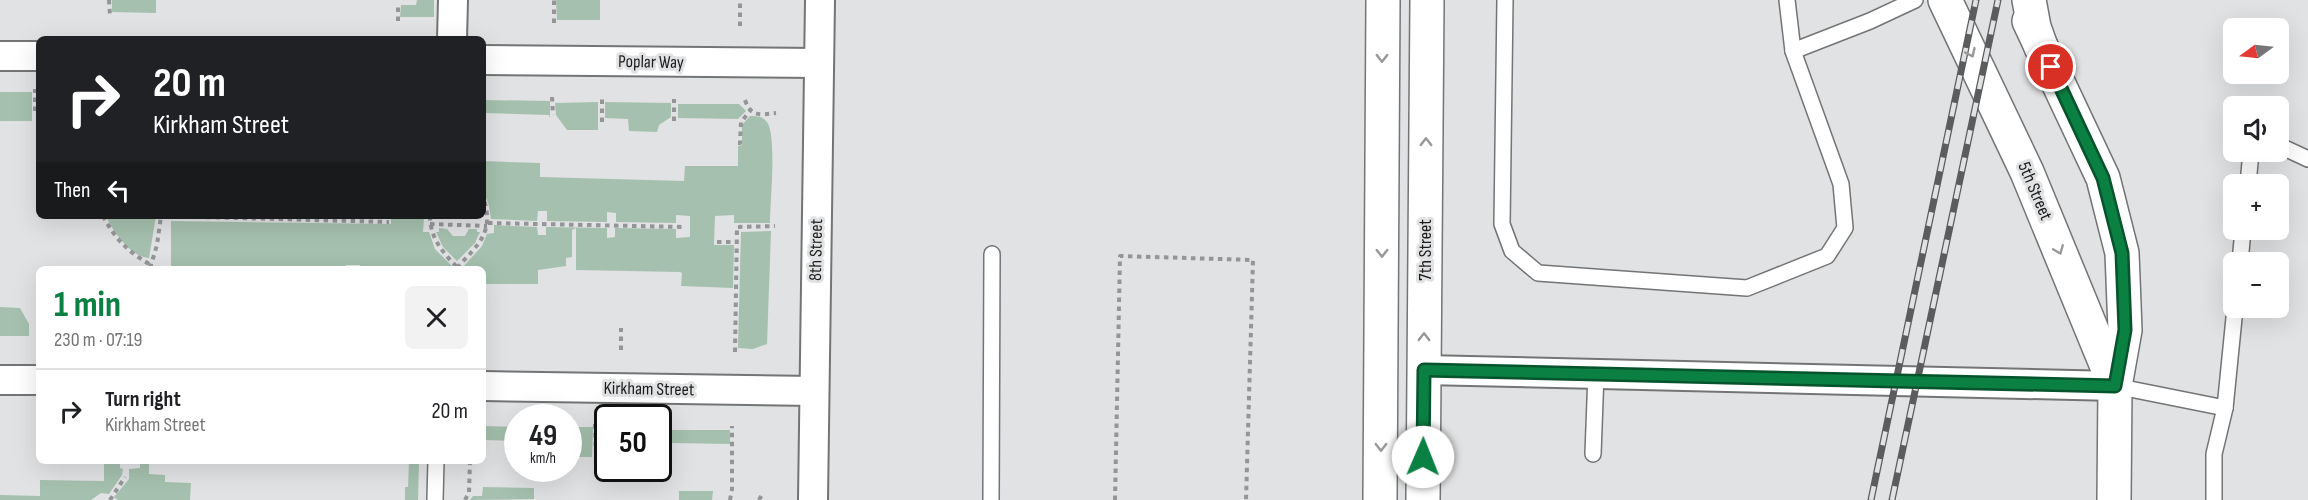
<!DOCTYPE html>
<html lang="en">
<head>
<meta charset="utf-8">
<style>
	:root { --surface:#fff; --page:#f2f2f2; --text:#202124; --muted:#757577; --line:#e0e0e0; --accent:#0b8043 }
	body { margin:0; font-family:"Sofia Sans Condensed",sans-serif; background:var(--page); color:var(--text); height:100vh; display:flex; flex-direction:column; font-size:22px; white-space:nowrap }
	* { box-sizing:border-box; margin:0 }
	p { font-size:20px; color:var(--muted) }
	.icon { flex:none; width:33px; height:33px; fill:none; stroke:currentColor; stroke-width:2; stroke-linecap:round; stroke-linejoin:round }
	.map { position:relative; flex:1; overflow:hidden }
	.sheet { position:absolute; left:36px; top:266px; width:450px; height:198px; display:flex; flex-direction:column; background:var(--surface); border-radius:9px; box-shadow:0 6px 24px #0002 }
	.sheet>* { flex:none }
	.top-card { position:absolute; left:36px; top:36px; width:450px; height:183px; border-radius:9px; box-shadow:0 6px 24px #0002; background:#202124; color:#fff; overflow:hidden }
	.needle { width:39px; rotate:255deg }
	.controls { position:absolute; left:2223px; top:18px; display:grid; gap:12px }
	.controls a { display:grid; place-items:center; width:66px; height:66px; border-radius:9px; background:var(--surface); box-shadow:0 6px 24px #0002; font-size:30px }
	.speed { position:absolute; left:504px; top:404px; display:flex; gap:12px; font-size:30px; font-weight:700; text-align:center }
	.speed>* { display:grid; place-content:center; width:78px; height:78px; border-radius:50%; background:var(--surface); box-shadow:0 6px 24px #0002; line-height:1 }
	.speed small { font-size:15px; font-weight:400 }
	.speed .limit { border:3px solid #111; border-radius:9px; background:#fff; color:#111 }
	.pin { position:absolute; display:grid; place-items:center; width:51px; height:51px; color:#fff; margin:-26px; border:3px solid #fff; border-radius:50%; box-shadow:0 2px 6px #0007 }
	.me { position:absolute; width:66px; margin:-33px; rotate:1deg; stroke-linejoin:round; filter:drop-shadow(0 0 4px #0008) }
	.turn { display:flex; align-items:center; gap:21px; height:126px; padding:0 18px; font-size:27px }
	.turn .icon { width:78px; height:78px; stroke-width:2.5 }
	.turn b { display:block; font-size:42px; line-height:51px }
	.then { display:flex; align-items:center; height:57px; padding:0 18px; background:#0003; gap:12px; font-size:22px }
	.round { display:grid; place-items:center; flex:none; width:63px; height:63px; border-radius:9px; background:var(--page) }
	.head { display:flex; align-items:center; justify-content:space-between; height:102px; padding:0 18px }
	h1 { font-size:36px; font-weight:700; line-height:45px; color:var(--accent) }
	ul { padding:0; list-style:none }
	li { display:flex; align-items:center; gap:18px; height:84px; padding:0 18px; border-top:2px solid var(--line) }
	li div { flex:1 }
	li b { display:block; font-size:22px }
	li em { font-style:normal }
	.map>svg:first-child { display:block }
</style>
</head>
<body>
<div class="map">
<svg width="2308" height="500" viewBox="0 0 2308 500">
	<rect width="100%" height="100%" fill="#e1e2e3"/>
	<g fill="#a5c0ae">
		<path d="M112 0H156V13L112 12Z"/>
		<path d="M417 0H434V17H400L401 5H416Z"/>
		<path d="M556 0H600V20H557Z"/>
		<rect x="0" y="92" width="32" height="29"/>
		<path d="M483 100 550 101V118L549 115 483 113Z"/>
		<path d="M598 102V130H567L556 115 555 103Z"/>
		<path d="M605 102 671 103V117L659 125 657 132 629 131 628 119 605 118Z"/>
		<path d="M678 104H739L746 111 738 119 678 118Z"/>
		<path d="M750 116C758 116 762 116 767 122 777 136 770 203 770 223H734V215L715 216 714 245H734L733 288 681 286 682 273 680 272 576 270V228L572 230V257L566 258V266L538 270V284H483V268H462L482 246 487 234 494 233V225L537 227 538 235H546V227L607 228V238L615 237V228L676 229V238L690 237V216L676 215V223L616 222V213L607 212V222L547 221V211H538L537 221 491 219 489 206 483 189V161L540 163V177L684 181 685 166H738V146L742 145V125Z"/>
		<path d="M106 216H156L149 258C131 257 113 232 106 216Z"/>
		<path d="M313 216H427L424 218 423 232H429L435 249 454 268H360V265H346L345 268H171V221L391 224V218Z"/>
		<path d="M439 228 447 229 453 236H465L469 229H477V232H480L475 243 457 261 443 247 436 232H439Z"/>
		<path d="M771 231 767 344 753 349 738 348 741 232Z"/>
		<path d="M0 307 20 308 29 324V336H0Z"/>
		<path d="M483 426 517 427V441L483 440Z"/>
		<path d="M569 427H593L592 457H569Z"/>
		<path d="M671 430H730V444L672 443Z"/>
		<path d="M104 461H120V468L123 469 122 475 109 494 101 493 91 500H0V495L40 496V480L104 481Z"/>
		<path d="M140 461H149V474L165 475V482L191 483 190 500H118L114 497 129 479V469L140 468Z"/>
		<path d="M409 461H419L418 500H405V487H408Z"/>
		<path d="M483 487 534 488V499L470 500 473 496H482Z"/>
		<path d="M679 491H713L712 500H679Z"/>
	</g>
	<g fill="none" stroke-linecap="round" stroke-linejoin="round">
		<g stroke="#737475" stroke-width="18">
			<g id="lane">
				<path d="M1505 0 1502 224 1512 251 1538 273 1747 288 1827 256 1845 228 1841 184 1793 51 1787 0"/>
				<path d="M1793 51 1870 21 1915 0"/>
				<path d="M2278 145 2308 159"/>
				<path d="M2248 184 2251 152"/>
				<path d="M2240 262 2243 230"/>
				<path d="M2115 386 2225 408 2235 308"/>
				<path d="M1593 454 1596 373"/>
				<path d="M435 500 436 460"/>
				<path d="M991 500 992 254"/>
				<path d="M2214 500V454L2225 408"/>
			</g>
		</g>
		<g stroke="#737475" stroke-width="32">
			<g id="street">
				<path d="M452 39 453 0"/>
				<path d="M0 56H39"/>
				<path d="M483 60 819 63"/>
				<path d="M1424 370 2115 386"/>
				<path d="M0 380H39"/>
				<path d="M483 386 814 391"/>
				<path d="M813 500 820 0"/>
			</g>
		</g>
		<g stroke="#737475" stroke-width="36">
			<g id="secondary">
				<path d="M1945 0 2027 172 2115 386"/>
				<path d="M2029 21 2103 178 2122 253 2125 330 2115 386 2114 500"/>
				<path d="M1380 500 1383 0"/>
				<path d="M1423 500 1427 0"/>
			</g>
		</g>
		<g stroke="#737475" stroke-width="36">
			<path id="highway" d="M2029 0 2034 27 2041 47"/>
		</g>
		<g stroke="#949596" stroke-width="4" stroke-dasharray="4.5 4.5" stroke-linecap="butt">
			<path d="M109 0 110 16"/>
			<path d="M398 21V4"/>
			<path d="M554 23V0"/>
			<path d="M740 26V0"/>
			<path d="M552 97 553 115"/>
			<path d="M745 100C751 117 760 115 776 113"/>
			<path d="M35 111V89"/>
			<path d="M674 121V99"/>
			<path d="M602 122V98"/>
			<path d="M738 143H740L741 122 750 111"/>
			<path d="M103 216C116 240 127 251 151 265"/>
			<path d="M430 216C430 238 443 253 458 268"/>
			<path d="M488 223 685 227"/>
			<path d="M430 224 487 226"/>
			<path d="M717 242H737"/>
			<path d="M150 268 157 245 161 216 389 222"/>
			<path d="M457 268C479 243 495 233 483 196"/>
			<path d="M621 350V328"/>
			<path d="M735 352 737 227 775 226"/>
			<path d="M595 424 596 454"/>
			<path d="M668 448V425"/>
			<path d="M110 500 125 477"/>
			<path d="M465 500 469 493 470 460"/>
			<path d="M730 500 732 489V426"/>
			<path d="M759 500 763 493"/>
			<path d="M1115 500 1120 256 1253 260 1246 500"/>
		</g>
		<use href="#lane" stroke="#fff" stroke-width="15"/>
		<use href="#street" stroke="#fff" stroke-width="28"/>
		<use href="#secondary" stroke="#fff" stroke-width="33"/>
		<use href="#highway" stroke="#fff" stroke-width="33"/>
		<g stroke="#5b5c5d" stroke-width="7">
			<g id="rail">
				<path d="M1871 500 1976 0"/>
				<path d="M1892 500 1998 0"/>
			</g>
		</g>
		<use href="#rail" stroke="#e1e2e3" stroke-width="4.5" stroke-dasharray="14" stroke-linecap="butt"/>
	</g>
	<defs><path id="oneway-chevron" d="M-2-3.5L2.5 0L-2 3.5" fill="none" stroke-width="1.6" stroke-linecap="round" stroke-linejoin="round" transform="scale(1.5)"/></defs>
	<g stroke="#989899">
		<use href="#oneway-chevron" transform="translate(1971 53) rotate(65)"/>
		<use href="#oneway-chevron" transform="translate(1382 58) rotate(90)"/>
		<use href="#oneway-chevron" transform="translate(1426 142) rotate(-90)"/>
		<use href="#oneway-chevron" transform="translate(2059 250) rotate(68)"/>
		<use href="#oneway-chevron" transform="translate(1382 253) rotate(90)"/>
		<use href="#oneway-chevron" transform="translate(1424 337) rotate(-90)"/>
		<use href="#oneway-chevron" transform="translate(1381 447) rotate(90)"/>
	</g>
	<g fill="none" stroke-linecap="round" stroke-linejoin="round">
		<g stroke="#07532c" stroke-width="15">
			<path id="route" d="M1423 457 1424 370 2115 386 2125 330 2122 253 2103 178 2051 67"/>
		</g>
		<use href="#route" stroke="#0b8043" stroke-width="10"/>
	</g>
	<g text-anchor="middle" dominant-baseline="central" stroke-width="6" stroke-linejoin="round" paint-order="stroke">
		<g font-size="18" fill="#1b1b1c" stroke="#e1e2e3">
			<text transform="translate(651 62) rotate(1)">Poplar Way</text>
			<text transform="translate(2035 191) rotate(67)">5th Street</text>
			<text transform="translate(816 250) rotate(-89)">8th Street</text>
			<text transform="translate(1425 250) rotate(-90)">7th Street</text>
			<text transform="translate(649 389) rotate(1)">Kirkham Street</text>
		</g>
	</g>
</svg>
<div class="controls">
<a><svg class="needle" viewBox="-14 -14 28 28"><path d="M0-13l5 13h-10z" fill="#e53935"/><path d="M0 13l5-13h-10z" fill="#757577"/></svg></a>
<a><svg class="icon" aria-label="sound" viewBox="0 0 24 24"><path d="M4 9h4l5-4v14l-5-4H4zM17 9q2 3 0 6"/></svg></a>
<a>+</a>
<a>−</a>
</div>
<div class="speed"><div>49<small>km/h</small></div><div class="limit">50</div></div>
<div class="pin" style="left:2051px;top:67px;background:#d93025"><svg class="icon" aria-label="arrive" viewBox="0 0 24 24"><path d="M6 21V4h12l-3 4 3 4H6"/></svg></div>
<svg class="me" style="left:1423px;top:457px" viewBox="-20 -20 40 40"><circle r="19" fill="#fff"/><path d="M0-13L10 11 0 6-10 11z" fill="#0b8043"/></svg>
<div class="top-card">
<div class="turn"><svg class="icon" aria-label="right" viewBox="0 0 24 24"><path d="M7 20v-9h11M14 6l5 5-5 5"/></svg><div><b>20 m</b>Kirkham Street</div></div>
<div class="then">Then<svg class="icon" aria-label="left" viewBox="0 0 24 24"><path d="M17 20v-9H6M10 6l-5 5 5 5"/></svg></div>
</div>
<section class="sheet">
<div class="head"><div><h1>1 min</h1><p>230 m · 07:19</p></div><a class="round"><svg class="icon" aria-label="close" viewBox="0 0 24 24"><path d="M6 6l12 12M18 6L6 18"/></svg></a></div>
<ul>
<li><svg class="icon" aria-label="right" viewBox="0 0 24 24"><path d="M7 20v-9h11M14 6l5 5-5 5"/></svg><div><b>Turn right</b><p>Kirkham Street</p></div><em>20 m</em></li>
</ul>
</section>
</div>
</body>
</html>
